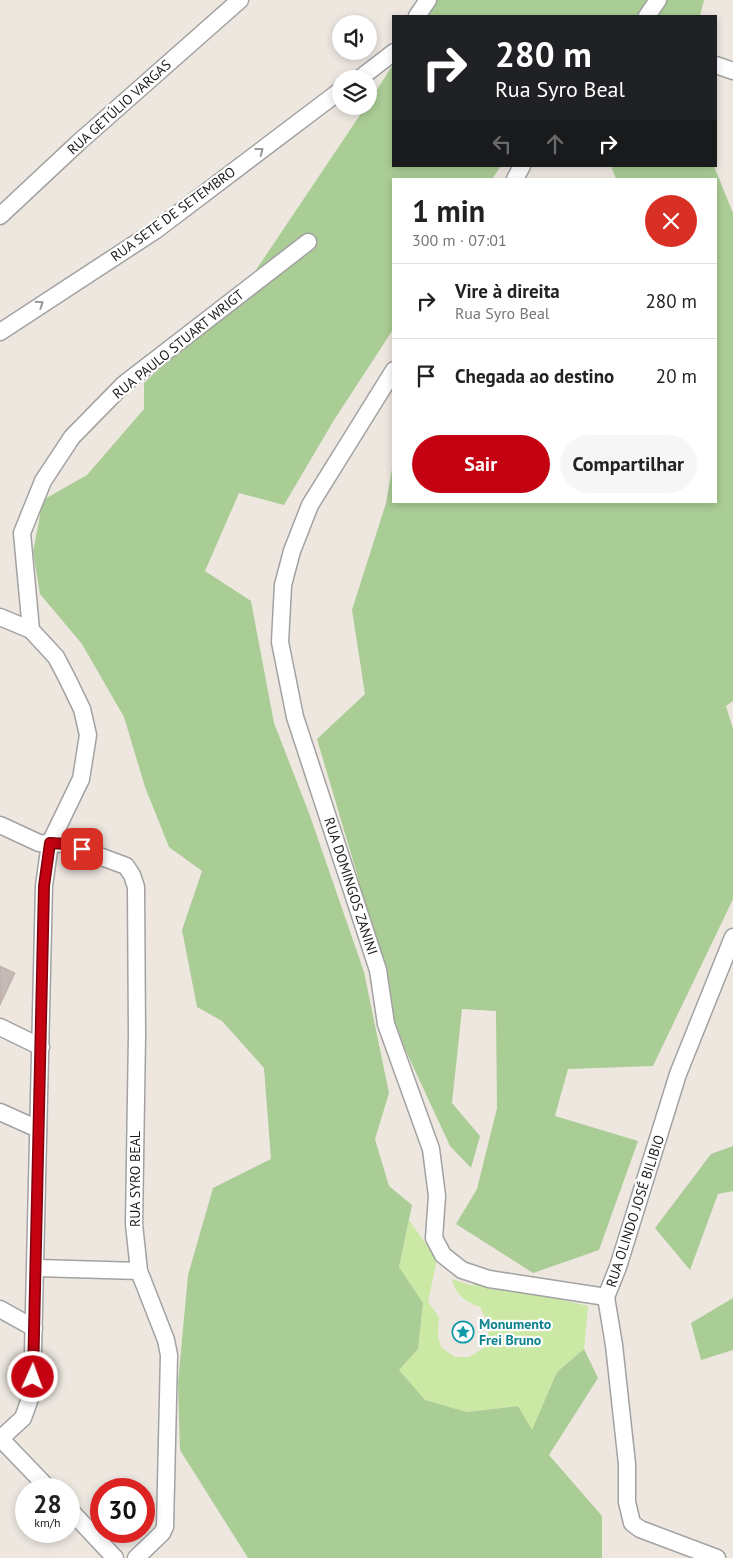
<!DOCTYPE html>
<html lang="pt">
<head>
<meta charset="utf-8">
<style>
	:root { --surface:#fff; --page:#f6f6f6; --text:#222; --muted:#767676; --line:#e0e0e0; --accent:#c40211 }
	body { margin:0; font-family:"PT Sans",sans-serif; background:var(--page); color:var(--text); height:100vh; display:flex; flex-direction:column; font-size:19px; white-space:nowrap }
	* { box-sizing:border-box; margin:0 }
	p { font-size:16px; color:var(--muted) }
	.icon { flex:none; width:28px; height:28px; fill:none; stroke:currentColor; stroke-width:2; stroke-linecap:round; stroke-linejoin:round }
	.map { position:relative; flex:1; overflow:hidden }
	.drawer { position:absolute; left:392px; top:178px; width:325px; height:325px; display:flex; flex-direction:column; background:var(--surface); border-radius:0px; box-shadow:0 2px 8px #0003 }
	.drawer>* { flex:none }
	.banner { position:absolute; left:392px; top:15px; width:325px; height:152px; border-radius:0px; box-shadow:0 2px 8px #0003; background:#202124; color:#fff; overflow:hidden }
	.tools { position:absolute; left:332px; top:15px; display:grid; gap:10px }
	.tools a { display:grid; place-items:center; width:45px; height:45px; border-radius:50%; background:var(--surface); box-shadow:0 2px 8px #0003; font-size:25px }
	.speed { position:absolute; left:15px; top:1478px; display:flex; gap:10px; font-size:25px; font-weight:700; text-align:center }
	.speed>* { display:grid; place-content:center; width:65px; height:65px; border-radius:50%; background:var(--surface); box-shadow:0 2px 8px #0003; line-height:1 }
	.speed small { font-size:12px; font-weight:400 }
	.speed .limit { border:8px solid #d22; background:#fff; color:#111 }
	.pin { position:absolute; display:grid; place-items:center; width:42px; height:42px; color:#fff; margin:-21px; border-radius:10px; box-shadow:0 2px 8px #0006 }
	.me { position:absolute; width:55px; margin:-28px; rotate:2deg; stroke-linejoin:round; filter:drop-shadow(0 0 4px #0008) }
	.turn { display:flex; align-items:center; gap:18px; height:105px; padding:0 20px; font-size:22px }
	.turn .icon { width:65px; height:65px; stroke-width:2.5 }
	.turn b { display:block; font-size:35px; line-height:42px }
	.lanes { display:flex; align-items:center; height:48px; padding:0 20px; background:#0003; justify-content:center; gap:25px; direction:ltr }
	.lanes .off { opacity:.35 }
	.round { display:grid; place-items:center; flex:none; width:52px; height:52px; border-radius:26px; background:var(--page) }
	.headline { display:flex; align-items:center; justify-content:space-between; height:85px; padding:0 20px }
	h1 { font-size:30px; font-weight:700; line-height:38px }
	.action { display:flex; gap:10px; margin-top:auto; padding:10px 20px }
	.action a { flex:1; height:58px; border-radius:30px; background:var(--accent); color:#fff; font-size:20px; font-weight:700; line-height:58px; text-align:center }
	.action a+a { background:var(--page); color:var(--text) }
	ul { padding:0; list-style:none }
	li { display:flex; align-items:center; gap:15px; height:75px; padding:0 20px; border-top:1px solid var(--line) }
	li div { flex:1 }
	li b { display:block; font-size:19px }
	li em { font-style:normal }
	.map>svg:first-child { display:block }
</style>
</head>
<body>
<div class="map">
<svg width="733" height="1558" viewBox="0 0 733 1558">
	<rect width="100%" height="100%" fill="#ede7e0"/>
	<path fill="#cbe8a5" d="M409 1220 437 1259 428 1302 439 1317 438 1336 441 1347 455 1357H469L487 1346 489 1326 480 1307C466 1302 455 1295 452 1279L473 1286 475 1280 588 1306 584 1349 557 1372 532 1431 518 1406 467 1412 425 1400 399 1370 418 1349 423 1303 399 1267Z"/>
	<g fill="#aacc95">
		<path d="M437 0H704L700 16H426Z"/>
		<path d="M394 63V166H501L492 179H394V328L334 420 284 505 239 493 205 571 251 601 274 723 309 813 364 972 389 1093 375 1139 389 1186 412 1205 399 1267 423 1303 418 1349 399 1370 425 1400 467 1412 518 1406 532 1430 557 1372 584 1349 598 1378 549 1455 602 1516V1558H248L180 1450 178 1383 188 1275 213 1188 271 1159 264 1068 222 1021 197 1007 182 930 202 871 169 847 145 787 124 717 82 644 40 594 33 552 43 500 87 475 144 409V383L248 282 366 106H369V102Z"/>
		<path d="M611 166H714L733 213V701L726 706 733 729V899L653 1066 568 1069 555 1116 638 1141 599 1250 533 1273 456 1224 477 1189 497 1108 496 1011 462 1009 452 1103 480 1136 471 1168 450 1146 405 1049 384 991 357 874 317 739 365 694 352 610 386 503 394 458V501H716V179H616Z"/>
		<path d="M733 1146V1191L718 1194 690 1270 655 1228 711 1154Z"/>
		<path d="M733 1298V1350L701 1360 691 1323Z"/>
	</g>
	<path fill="#c4b9b4" stroke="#beada3" d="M0 966 15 973 0 1005Z"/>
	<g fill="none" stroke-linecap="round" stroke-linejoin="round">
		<g stroke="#a2a2a2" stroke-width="19">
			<g id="minor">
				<path d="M417 16 428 0"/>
				<path d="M647 16 658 0"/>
				<path d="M716 65 733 71"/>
				<path d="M359 79 394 52"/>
				<path d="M515 179 522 166"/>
				<path d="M0 216 78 143 240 0"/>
				<path d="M0 332 156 230 341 90"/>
				<path d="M394 370 310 505 292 551 283 585 280 642 295 717 378 970 386 1024 431 1149 437 1196 434 1238 443 1255 462 1270 489 1279 606 1297"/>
				<path d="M0 617 31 630"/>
				<path d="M0 825 39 843 67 844 126 866 132 875 136 887 137 1035 134 1224 139 1271 166 1340 169 1355 165 1527 162 1533 136 1558"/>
				<path d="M0 1027 41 1047"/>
				<path d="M0 1112 38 1129"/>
				<path d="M37 1268 139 1271"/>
				<path d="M0 1309 34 1328"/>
				<path d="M0 1438 49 1489"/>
				<path d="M0 1439 23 1418 32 1393 44 886 50 843 81 779 88 735 82 709 67 678 56 657 31 630 22 533 43 481 72 437 124 384 308 242"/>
				<path d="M69 1509 115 1558"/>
				<path d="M717 1558 640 1529 632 1523 627 1502V1464L614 1345 606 1297 618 1267 678 1074 733 937"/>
			</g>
		</g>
		<use href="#minor" stroke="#fff" stroke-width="16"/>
	</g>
	<defs><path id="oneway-chevron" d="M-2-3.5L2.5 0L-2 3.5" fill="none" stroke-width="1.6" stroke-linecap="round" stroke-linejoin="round" transform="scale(1.25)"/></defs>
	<g stroke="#989898">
		<use href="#oneway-chevron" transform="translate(260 151) rotate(-37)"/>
		<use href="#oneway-chevron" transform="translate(40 304) rotate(-33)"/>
	</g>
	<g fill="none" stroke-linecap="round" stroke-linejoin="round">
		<g stroke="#7f010b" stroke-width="12">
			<path id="route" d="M33 1377 44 886 50 843 67 844 82 849"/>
		</g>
		<use href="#route" stroke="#c40211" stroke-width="9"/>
	</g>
	<defs>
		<g id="sight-ring" transform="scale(1.125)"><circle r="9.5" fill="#fff" stroke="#0f9aa8" stroke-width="1.5"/><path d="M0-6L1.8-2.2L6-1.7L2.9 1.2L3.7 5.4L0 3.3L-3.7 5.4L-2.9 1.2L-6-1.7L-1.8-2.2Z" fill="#0f9aa8"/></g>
	</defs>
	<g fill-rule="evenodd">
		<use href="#sight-ring" x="463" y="1332"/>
	</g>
	<g text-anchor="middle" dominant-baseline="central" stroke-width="4.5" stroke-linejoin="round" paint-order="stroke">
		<g font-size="14" fill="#1b1b1b" stroke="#fff">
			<text transform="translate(119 107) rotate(-42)">RUA GETÚLIO VARGAS</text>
			<text transform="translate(173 214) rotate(-36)">RUA SETE DE SETEMBRO</text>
			<text transform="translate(178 344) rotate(-39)">RUA PAULO STUART WRIGT</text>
			<text transform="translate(351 886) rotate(72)">RUA DOMINGOS ZANINI</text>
			<text transform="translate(135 1179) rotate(-90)">RUA SYRO BEAL</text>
			<text transform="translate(635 1211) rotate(-72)">RUA OLINDO JOSÉ BILIBIO</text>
		</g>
		<g font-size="14" font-weight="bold" fill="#0d838f" stroke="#fff" text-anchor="start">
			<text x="479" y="1324">Monumento<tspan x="479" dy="16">Frei Bruno</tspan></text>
		</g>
	</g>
</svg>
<div class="tools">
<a><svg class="icon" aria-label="sound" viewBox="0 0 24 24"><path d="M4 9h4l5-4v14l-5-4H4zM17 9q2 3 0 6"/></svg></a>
<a><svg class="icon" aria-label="layers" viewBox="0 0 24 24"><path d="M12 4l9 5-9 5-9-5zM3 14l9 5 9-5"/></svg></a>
</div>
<div class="speed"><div>28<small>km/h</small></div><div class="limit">30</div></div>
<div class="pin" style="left:82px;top:849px;background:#d93025"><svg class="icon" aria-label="arrive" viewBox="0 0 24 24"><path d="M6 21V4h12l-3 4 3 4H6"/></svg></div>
<svg class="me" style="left:33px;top:1377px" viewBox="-20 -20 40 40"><circle r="17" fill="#c40211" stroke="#fff" stroke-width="3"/><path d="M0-11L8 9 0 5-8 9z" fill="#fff"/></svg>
<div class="banner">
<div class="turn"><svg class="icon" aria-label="right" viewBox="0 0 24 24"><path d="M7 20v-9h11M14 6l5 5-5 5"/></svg><div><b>280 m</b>Rua Syro Beal</div></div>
<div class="lanes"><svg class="icon off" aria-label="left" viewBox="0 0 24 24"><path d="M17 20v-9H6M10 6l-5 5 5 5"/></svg><svg class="icon off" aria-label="ahead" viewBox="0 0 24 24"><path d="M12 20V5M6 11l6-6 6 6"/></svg><svg class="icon" aria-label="right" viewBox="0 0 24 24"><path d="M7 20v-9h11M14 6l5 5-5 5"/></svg></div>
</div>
<section class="drawer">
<div class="headline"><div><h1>1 min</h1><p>300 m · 07:01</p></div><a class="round" style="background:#d93025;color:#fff"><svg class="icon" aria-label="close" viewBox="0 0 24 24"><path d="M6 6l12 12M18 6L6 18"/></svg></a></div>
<ul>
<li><svg class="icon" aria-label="right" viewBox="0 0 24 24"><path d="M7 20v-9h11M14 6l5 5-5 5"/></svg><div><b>Vire à direita</b><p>Rua Syro Beal</p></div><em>280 m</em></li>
<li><svg class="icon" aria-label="arrive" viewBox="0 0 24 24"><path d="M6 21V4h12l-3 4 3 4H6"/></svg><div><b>Chegada ao destino</b></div><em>20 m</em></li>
</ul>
<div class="action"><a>Sair</a><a>Compartilhar</a></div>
</section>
</div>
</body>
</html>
